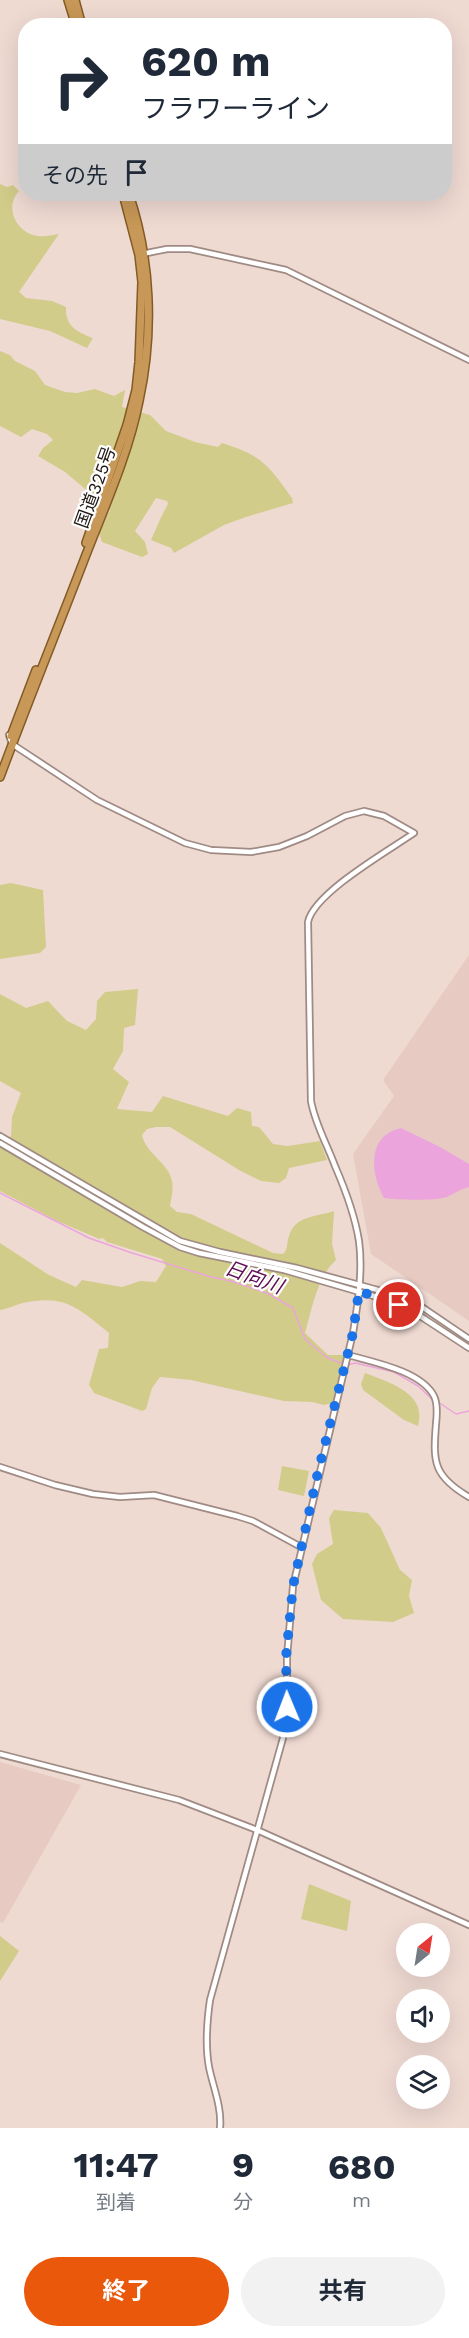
<!DOCTYPE html>
<html lang="ja">
<head>
<meta charset="utf-8">
<style>
	:root { --surface:#fff; --page:#f2f2f3; --text:#1f2937; --muted:#747a83; --accent:#ea580c }
	body { margin:0; font-family:"Work Sans","Noto Sans JP",sans-serif; background:var(--page); color:var(--text); height:100vh; display:flex; flex-direction:column; font-size:22px; white-space:nowrap }
	* { box-sizing:border-box; margin:0 }
	p { font-size:20px; color:var(--muted) }
	.icon { flex:none; width:33px; height:33px; fill:none; stroke:currentColor; stroke-width:2; stroke-linecap:round; stroke-linejoin:round }
	.map { position:relative; height:2128px; overflow:hidden }
	.sheet { display:flex; flex-direction:column; background:var(--surface); flex:1 }
	.sheet>* { flex:none }
	.hud { position:absolute; left:18px; top:18px; width:434px; height:183px; border-radius:24px; box-shadow:0 6px 24px #0002; background:#fff; color:var(--text); overflow:hidden }
	.needle { width:39px; rotate:30deg }
	.controls { position:absolute; left:396px; top:1923px; display:grid; gap:12px }
	.controls a { display:grid; place-items:center; width:54px; height:54px; border-radius:50%; background:var(--surface); box-shadow:0 6px 24px #0002; font-size:30px }
	.pin { position:absolute; display:grid; place-items:center; width:51px; height:51px; color:#fff; margin:-26px; border:3px solid #fff; border-radius:50%; box-shadow:0 2px 6px #0007 }
	.me { position:absolute; width:66px; margin:-33px; rotate:359deg; stroke-linejoin:round; filter:drop-shadow(0 0 4px #0008) }
	.turn { display:flex; align-items:center; gap:21px; height:126px; padding:0 24px; font-size:27px }
	.turn .icon { width:78px; height:78px; stroke-width:2.5 }
	.turn b { display:block; font-size:42px; line-height:51px }
	.then { display:flex; align-items:center; height:57px; padding:0 24px; background:#0003; gap:12px; font-size:22px }
	.eta { display:flex; justify-content:space-evenly; align-items:center; height:102px; text-align:center }
	.eta b { font-size:36px; font-weight:700; line-height:42px }
	.primary-button { display:flex; gap:12px; margin-top:auto; padding:12px 24px }
	.primary-button a { flex:1; height:69px; border-radius:36px; background:var(--accent); color:#fff; font-size:24px; font-weight:700; line-height:69px; text-align:center }
	.primary-button a+a { background:var(--page); color:var(--text) }
	.map>svg:first-child { display:block }
</style>
</head>
<body>
<div class="map">
<svg width="469" height="2128" viewBox="0 0 469 2128">
	<rect width="100%" height="100%" fill="#efdad2"/>
	<g fill="#e7cac1">
		<path d="M469 955V1321L371 1254 353 1154 394 1096 383 1080Z"/>
		<path d="M0 1762 81 1785 3 1923 0 1922Z"/>
	</g>
	<g fill="#d2cc8a">
		<path d="M0 184 7 187 13 185 19 191C6 205 13 226 30 234 40 238 49 236 59 234L19 292 26 298 52 301 66 307C65 326 77 332 93 338L87 348 50 331 0 319Z"/>
		<path d="M0 351 10 355 15 361 35 371 45 385 65 392 77 393 95 389 114 396 125 390 122 407 150 415 166 431 195 442 218 447 222 443C262 455 269 466 292 498L293 503 246 517 224 525 174 553 171 548 151 540C157 527 161 516 168 504L167 501 156 498 135 531 145 542 148 554 142 557 102 542 99 533 110 510 65 472 38 456 43 448 53 440 47 434 32 429 21 437 0 426Z"/>
		<path d="M11 883 43 890 46 947 40 953 0 959V885Z"/>
		<path d="M138 989 135 1025 124 1028 123 1051 113 1069 129 1082 117 1109 152 1112 163 1096 228 1116 237 1108 251 1112 252 1126 259 1127 273 1144 288 1146 320 1141 327 1160 289 1168 286 1178 279 1183 261 1181 239 1170 170 1127H156L147 1129 142 1135C146 1154 169 1163 172 1181 174 1188 171 1199 170 1206L177 1212 191 1214 273 1253 283 1254C289 1248 286 1244 289 1236 295 1215 317 1217 334 1211L332 1244 336 1260C317 1277 312 1309 305 1333L328 1355H344L333 1403 324 1405 312 1402 284 1401 191 1380 160 1377 152 1388 146 1409 142 1411 94 1393 89 1385 99 1349 108 1348 109 1333C78 1308 65 1294 23 1303 15 1305 8 1309 0 1310V1243L49 1275 76 1287 82 1280 122 1287 140 1281 156 1282 166 1266 162 1259 107 1242 103 1238 99 1239 55 1220 0 1191V1144L11 1136 12 1117 21 1093 0 1081V994L26 1008 48 1001 67 1021 86 1030 96 1019 97 1001 105 992Z"/>
		<path d="M365 1373C388 1382 428 1393 418 1426L404 1420 363 1390 361 1384Z"/>
		<path d="M282 1466 309 1471 304 1496 278 1490Z"/>
		<path d="M334 1510 368 1513 381 1528 400 1570 412 1580 409 1596 414 1613 393 1622 343 1619 321 1600 312 1564 317 1554 333 1544 329 1518Z"/>
		<path d="M309 1884 351 1901 347 1931 301 1919Z"/>
		<path d="M0 1936 19 1951 0 1981Z"/>
	</g>
	<path fill="#eba5dc" d="M401 1128 440 1147 469 1164V1187C461 1189 455 1193 447 1197 436 1201 396 1200 384 1198 370 1173 367 1135 401 1128Z"/>
	<g fill="none" stroke-linecap="round" stroke-linejoin="round">
		<g stroke="#eba5dc" stroke-width="1.5">
			<path d="M0 1193 89 1238 129 1252 211 1277 231 1281 267 1293 293 1308 305 1339 326 1357 343 1364"/>
			<path d="M348 1365 355 1363 394 1372 418 1386 433 1400"/>
			<path d="M438 1402 456 1414 469 1411"/>
		</g>
		<g stroke="#9f8b84" stroke-width="8">
			<g id="tertiary">
				<path d="M142 254 167 249H190L286 270 469 360"/>
				<path d="M9 735 12 744 97 800 185 843 211 850 251 852 279 847 307 836 345 816 364 811 384 816 414 833C388 851 314 893 308 922L311 1101C315 1124 327 1144 335 1166 345 1189 355 1216 359 1241 363 1271 358 1303 353 1333L293 1586 287 1657V1707L283 1738 210 2000C207 2021 205 2045 209 2067 213 2087 222 2107 220 2128"/>
				<path d="M0 1136 180 1241 220 1252 297 1268 389 1293 419 1305 469 1339"/>
				<path d="M0 1143 143 1227 180 1247 199 1253 284 1270 387 1300 414 1312 469 1348"/>
				<path d="M348 1355C373 1362 421 1371 434 1396 438 1404 437 1415 436 1424 433 1462 433 1476 469 1497"/>
				<path d="M0 1467 55 1485 93 1494 120 1497 154 1495 237 1516 253 1521 301 1547"/>
				<path d="M0 1754 179 1800 257 1830 469 1925"/>
			</g>
		</g>
		<g stroke="#835b25" stroke-width="10">
			<g id="trunk">
				<path d="M68 0 76 26"/>
				<path d="M75 0 82 26"/>
				<path d="M86 543 127 425 136 390 139 362 142 282 139 255 123 194"/>
				<path d="M11 736 36 670"/>
				<path d="M0 777C27 704 56 633 84 560 104 508 128 456 139 401 154 332 151 260 129 194"/>
			</g>
		</g>
		<use href="#tertiary" stroke="#fff" stroke-width="4.5"/>
		<use href="#trunk" stroke="#c79857" stroke-width="7"/>
	</g>
	<g fill="none" stroke-linecap="round" stroke-linejoin="round">
		<path stroke="#1a73e8" stroke-width="10" stroke-dasharray="0 18" d="M287 1707 286 1657 293 1586 318 1472 353 1333 359 1291 399 1305"/>
	</g>
	<g text-anchor="middle" dominant-baseline="central" stroke-width="4.5" stroke-linejoin="round" paint-order="stroke">
		<g font-size="18" fill="#201916" stroke="#fff">
			<text transform="translate(95 487) rotate(-70)">国道325号</text>
		</g>
		<g font-size="20" font-style="italic" fill="#5f0d54" stroke="#fff">
			<text transform="translate(254 1277) rotate(20)">日向川</text>
		</g>
	</g>
</svg>
<div class="controls">
<a><svg class="needle" viewBox="-14 -14 28 28"><path d="M0-13l5 13h-10z" fill="#e53935"/><path d="M0 13l5-13h-10z" fill="#747a83"/></svg></a>
<a><svg class="icon" aria-label="sound" viewBox="0 0 24 24"><path d="M4 9h4l5-4v14l-5-4H4zM17 9q2 3 0 6"/></svg></a>
<a><svg class="icon" aria-label="layers" viewBox="0 0 24 24"><path d="M12 4l9 5-9 5-9-5zM3 14l9 5 9-5"/></svg></a>
</div>
<div class="pin" style="left:399px;top:1305px;background:#d93025"><svg class="icon" aria-label="arrive" viewBox="0 0 24 24"><path d="M6 21V4h12l-3 4 3 4H6"/></svg></div>
<svg class="me" style="left:287px;top:1707px" viewBox="-20 -20 40 40"><circle r="17" fill="#1a73e8" stroke="#fff" stroke-width="3"/><path d="M0-11L8 9 0 5-8 9z" fill="#fff"/></svg>
<div class="hud">
<div class="turn"><svg class="icon" aria-label="right" viewBox="0 0 24 24"><path d="M7 20v-9h11M14 6l5 5-5 5"/></svg><div><b>620 m</b>フラワーライン</div></div>
<div class="then">その先<svg class="icon" aria-label="arrive" viewBox="0 0 24 24"><path d="M6 21V4h12l-3 4 3 4H6"/></svg></div>
</div>
</div>
<section class="sheet">
<div class="eta">
<div><b>11:47</b><p>到着</p></div>
<div><b>9</b><p>分</p></div>
<div><b>680</b><p>m</p></div>
</div>
<div class="primary-button"><a>終了</a><a>共有</a></div>
</section>
</body>
</html>
